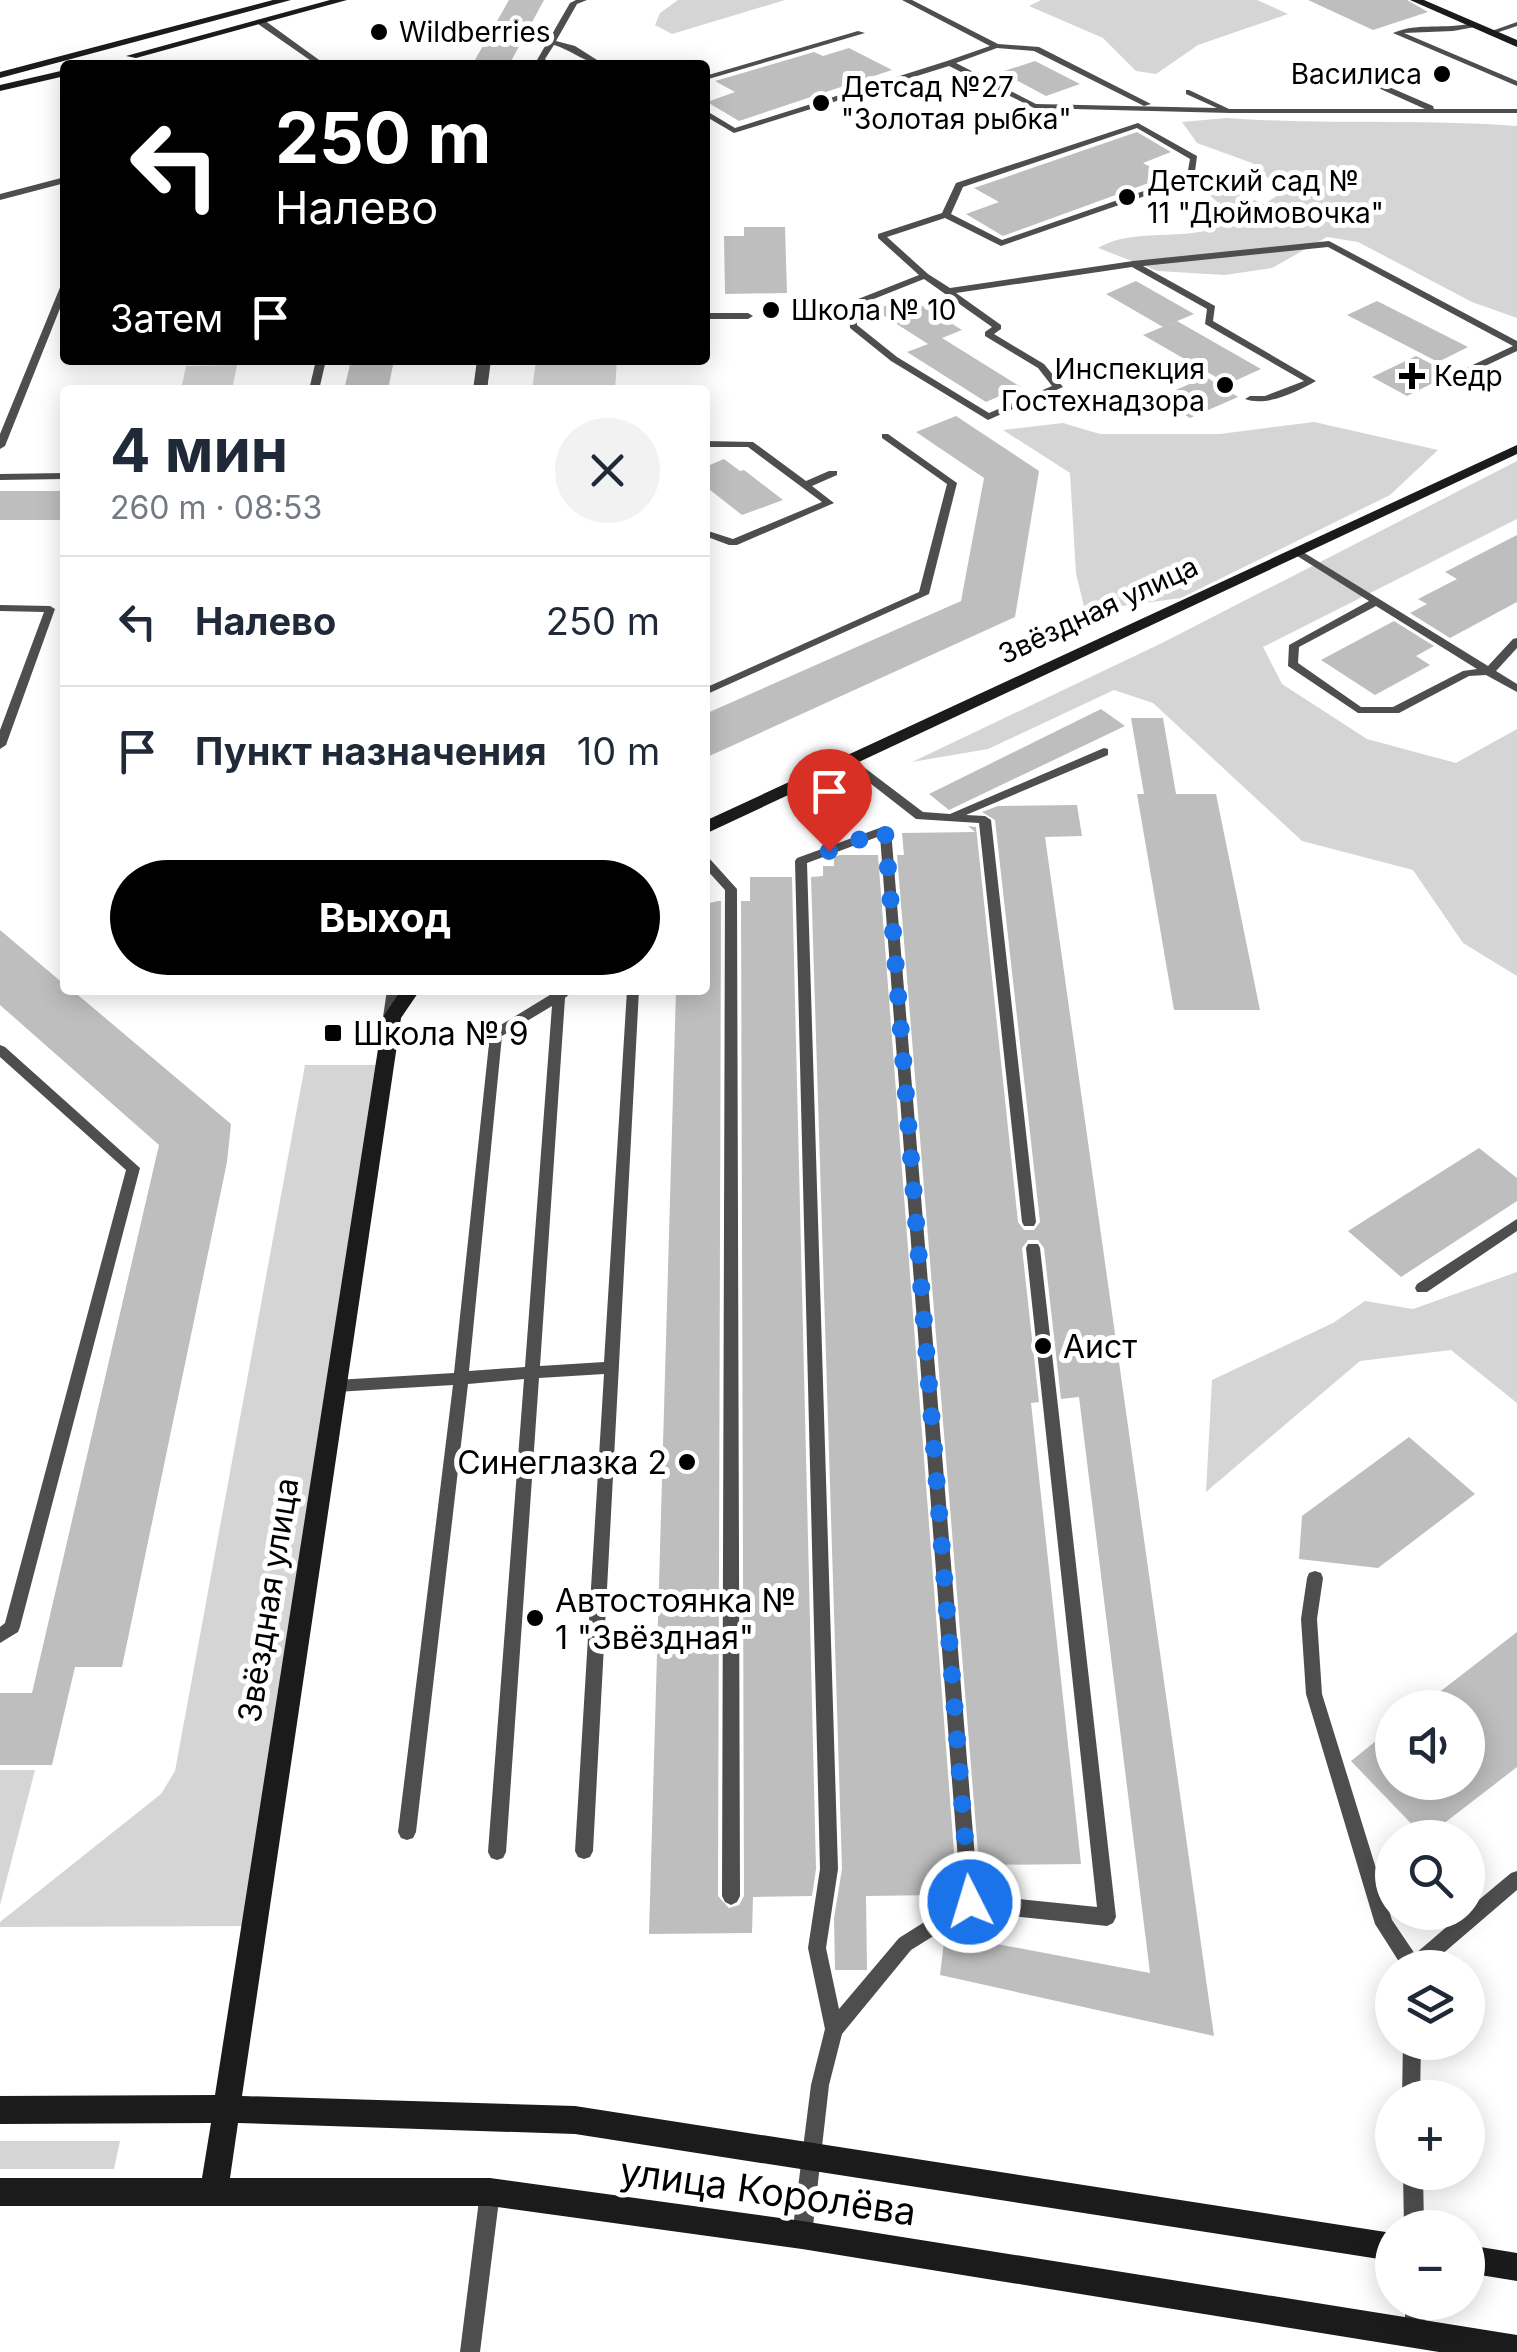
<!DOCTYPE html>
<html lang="ru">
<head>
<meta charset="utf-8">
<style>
	:root { --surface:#fff; --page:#f2f2f3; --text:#1f2937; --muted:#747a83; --line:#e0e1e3; --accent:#000 }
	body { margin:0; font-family:Inter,sans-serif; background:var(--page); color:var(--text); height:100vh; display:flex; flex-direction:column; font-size:38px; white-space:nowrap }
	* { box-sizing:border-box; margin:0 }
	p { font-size:32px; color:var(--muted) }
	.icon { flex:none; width:55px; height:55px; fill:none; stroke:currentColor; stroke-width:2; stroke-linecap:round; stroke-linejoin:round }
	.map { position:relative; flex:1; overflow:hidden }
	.side { position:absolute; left:60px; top:385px; width:650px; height:610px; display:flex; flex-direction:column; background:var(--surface); border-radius:10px; box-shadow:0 5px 25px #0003 }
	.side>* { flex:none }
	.banner { position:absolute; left:60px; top:60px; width:650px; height:305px; border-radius:10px; box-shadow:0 5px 25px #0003; background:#000; color:#fff; overflow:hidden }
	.buttons { position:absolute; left:1375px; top:1690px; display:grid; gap:20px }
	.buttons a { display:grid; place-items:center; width:110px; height:110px; border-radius:50%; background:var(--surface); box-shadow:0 5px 25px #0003; font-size:50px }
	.pin { position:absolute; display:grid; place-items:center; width:85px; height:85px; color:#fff; margin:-102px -42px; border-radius:50% 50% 50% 0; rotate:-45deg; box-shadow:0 0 10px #0007 }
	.pin .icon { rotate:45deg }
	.me { position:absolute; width:110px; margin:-55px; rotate:355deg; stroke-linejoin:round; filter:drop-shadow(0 0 8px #0008) }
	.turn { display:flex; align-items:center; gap:35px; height:210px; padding:0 50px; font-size:45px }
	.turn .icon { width:130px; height:130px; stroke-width:2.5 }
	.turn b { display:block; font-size:70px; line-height:85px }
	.then { display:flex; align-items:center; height:95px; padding:0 50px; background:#0003; gap:20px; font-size:38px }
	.round { display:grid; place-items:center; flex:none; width:105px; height:105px; border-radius:52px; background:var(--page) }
	.head { display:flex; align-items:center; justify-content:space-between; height:170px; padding:0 50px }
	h1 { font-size:60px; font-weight:700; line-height:75px }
	.cta { display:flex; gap:20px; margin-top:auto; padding:20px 50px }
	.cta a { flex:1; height:115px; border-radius:60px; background:var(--accent); color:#fff; font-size:40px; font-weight:700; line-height:115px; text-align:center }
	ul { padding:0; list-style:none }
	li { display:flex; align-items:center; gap:30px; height:130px; padding:0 50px; border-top:2px solid var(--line) }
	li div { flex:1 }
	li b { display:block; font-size:38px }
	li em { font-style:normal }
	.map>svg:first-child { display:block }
</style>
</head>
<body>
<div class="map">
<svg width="1517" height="2352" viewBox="0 0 1517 2352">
	<rect width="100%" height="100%" fill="#fff"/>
	<g fill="#d5d5d5">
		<path d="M678 0H785L672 34 655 25 660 13Z"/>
		<path d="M1041 0H1257L1288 14 1198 45 1156 74 1136 71 1103 38 1029 6Z"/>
		<path d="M1227 118C1324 125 1420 119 1517 126V318L1472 302 1358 242 1327 237 1272 268 1225 275 1158 271 1098 248C1139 224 1196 247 1236 217L1209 195 1226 188 1264 204 1283 192 1252 163 1197 143 1182 122Z"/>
		<path d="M536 360H617L615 390H532Z"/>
		<path d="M237 365 232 390H181L186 366Z"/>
		<path d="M1314 422 1438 450 1390 495 1181 598 1085 611 1076 573 1070 473 1003 430 1063 423 1100 434H1220Z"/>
		<path d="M1517 461V519L1263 647 1282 684 1367 739 1456 763 1517 729V976L1463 943 1413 870 1302 841 1153 703 1114 690 988 749 912 762 1162 643Z"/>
		<path d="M305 1065H385L255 1926 0 1927V1922L161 1794 175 1771Z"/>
		<path d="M1517 1272V1403L1451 1350 1360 1361 1206 1492 1212 1380 1333 1323 1365 1301 1413 1309Z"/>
		<path d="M0 1770H35L0 1905Z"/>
		<path d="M0 2141H120L114 2169H0Z"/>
	</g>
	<g fill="#bebebe">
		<path d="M509 0H544L509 65H472Z"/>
		<path d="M1308 0H1407L1428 12 1373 30Z"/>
		<path d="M849 48 892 70 739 121 707 102 735 92 715 81 814 52 823 56Z"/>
		<path d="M1035 61 1080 84 1046 96 1001 72Z"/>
		<path d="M1137 132 1171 152 1143 163 1168 176 1003 236 966 214 999 202 974 188Z"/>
		<path d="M744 227H785L787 293 725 294 724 236H744Z"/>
		<path d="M1136 281 1194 314 1163 327 1106 294Z"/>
		<path d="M908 297 962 330 942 338 1021 387 986 402 907 352 928 344 875 310Z"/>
		<path d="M1377 301 1468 347 1438 362 1347 315Z"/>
		<path d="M1177 321 1261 369 1228 384 1143 335Z"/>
		<path d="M1416 356 1451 374 1407 396 1372 377Z"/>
		<path d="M351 360H394L388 390H344Z"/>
		<path d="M1206 377 1238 397 1190 418 1157 398Z"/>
		<path d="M956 416 1039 471 1015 617 705 758V714L961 601 984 478 916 432Z"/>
		<path d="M724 459 740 471 744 470 783 500 742 515 705 486V467Z"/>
		<rect x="0" y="491" width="65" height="29"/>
		<path d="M1517 535V602L1450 638 1410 613 1427 604 1418 599 1457 579 1445 572Z"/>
		<path d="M1394 621 1434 646 1416 656 1430 665 1375 695 1321 660Z"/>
		<path d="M1101 709 1125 726 949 810 929 794Z"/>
		<path d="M1131 718H1163L1176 794H1216L1260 1010H1174L1137 794H1144Z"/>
		<path d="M1077 805 1082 836 1045 837 1214 2036 940 1975 945 1934 1150 1973 1079 1397 1061 1399 1044 1248 1038 1240H1028L1022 1248 1039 1402 1031 1403 1081 1864 979 1865 897 855H904L902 833 975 832 968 826 976 827 1018 1222 1024 1230H1034L1040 1222 995 820 982 812 998 806Z"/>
		<path d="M840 855H878L955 1865H938L940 1895 866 1896 867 1970H835L834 1918 842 1869 811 877 823 876V866H834V857Z"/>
		<path d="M750 877H792L816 1869 812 1896 753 1897 752 1933 649 1934 676 990H705V904L718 901H721L718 1896 729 1908 739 1905 744 1896 741 901H750Z"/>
		<path d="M0 930 65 985V990H72L231 1124 227 1162 122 1667H75L52 1765H0V1693H32L159 1145 0 1005Z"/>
		<path d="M1479 1148 1517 1178V1201L1401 1277 1348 1231Z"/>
		<path d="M1409 1437 1475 1494 1378 1568 1299 1559 1302 1516Z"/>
		<path d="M1517 1632V1767L1425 1838 1351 1761 1392 1728V1782H1468V1708H1419Z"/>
	</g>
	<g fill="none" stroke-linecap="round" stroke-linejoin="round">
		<g fill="#4e4e4e" fill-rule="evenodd">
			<path d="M576 0H587L577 4 556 41 575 46 605 65C589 65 571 50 554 45L545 59 552 65H543L537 60 570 3Z"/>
			<path d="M902 0H912L998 44 1039 47 1151 104 1144 106 1034 51 997 48 956 63 1036 104 1217 108 1186 94V90H1189L1229 109H1425L1356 78V74H1359L1433 106 1434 109H1517V113H1230L1034 108 949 66 734 133 705 116V110L735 128 947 61 990 46Z"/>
			<path d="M258 20H264L326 65H317L258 24Z"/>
			<path d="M1517 22V26L1490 35 1486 33Z"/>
			<path d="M1472 23 1476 25 1475 27 1453 31 1404 33 1517 81V86L1393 33C1418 22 1446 30 1472 23Z"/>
			<path d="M858 31 865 33 705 80V76Z"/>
			<path d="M1138 123 1197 156 1194 179 1001 246 945 218 887 237 928 274 950 288 1133 261 1329 241 1517 341V351L1468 374H1462V370L1513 346 1328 247 1143 266 1215 306 1213 321 1316 381C1297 392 1266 407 1245 399L1250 396H1265L1304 381 1205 324 1207 309 1132 267 956 293 1001 325V329L994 334 1044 364 1063 387 988 420 891 361 850 328 848 303 919 275 878 238V234L942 213 956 183ZM1137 128 1190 159 1187 176 1002 240 951 214 963 187ZM924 279 992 327 985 332V336L1038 368 1052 386 989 413 897 357 857 325 856 306Z"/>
			<path d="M65 177V183L0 200V194Z"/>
			<path d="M65 282V296L5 446 0 449V434L61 285Z"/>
			<path d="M705 313H748L753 316 748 319H705Z"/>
			<path d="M316 360H326L319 390H309Z"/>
			<path d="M882 434H888L957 483 929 594 705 695V688L919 592 947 484 882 438Z"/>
			<path d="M705 441 753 442 806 481 829 471H837V475L812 486 834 503 737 545H729L705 536V530L733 539 822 502 748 447H705Z"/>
			<path d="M65 473V479L0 480V474Z"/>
			<path d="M1298 549 1488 666 1513 639 1517 638V648L1496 671 1517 684V692L1486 675 1469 676 1399 713H1358L1288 666 1289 645 1369 601 1294 554V550ZM1376 606 1477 669 1463 671 1393 707H1361L1298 663 1299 647Z"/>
			<path d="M0 605 50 606 55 609 6 745 0 749V730L44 612 0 611Z"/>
			<path d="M1104 748 1108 749V755L966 815 985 816 991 820 1036 1222 1034 1226H1024L1022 1222 979 823 916 819 843 762 849 758 853 759 923 812 950 814Z"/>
			<path d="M885 826 891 830 978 1895 1097 1907 1026 1248 1028 1244H1038L1040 1248 1116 1917 1113 1923 1107 1926 972 1912 911 1950 842 2034 829 2085 812 2235 809 2242 802 2245 795 2242 792 2235 811 2085 825 2029 808 1948 820 1869 795 861 797 858ZM880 836 961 1899 899 1938 839 2009 826 1948 838 1869 807 863Z"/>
			<path d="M705 857 709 858 737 889 740 1896 737 1902 731 1905 725 1902 722 1896 725 890 705 868Z"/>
			<path d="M558 990H574L565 998 540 1366 604 1362 627 990H639L593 1851 590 1857 584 1859 578 1857 575 1851 604 1374 539 1378 506 1852 503 1858 497 1860 491 1858 488 1852 524 1379 468 1384 416 1832 413 1838 407 1840 401 1838 398 1832 453 1385 336 1392 331 1390 329 1386 331 1382 336 1380 454 1373 490 1034 491 1031ZM552 1006 525 1367 469 1371 502 1036Z"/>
			<path d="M0 1045 5 1047 140 1168 20 1627 18 1632 0 1643V1627L5 1623 126 1170 0 1057Z"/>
			<path d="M1517 1219V1231L1427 1292H1417L1415 1288 1417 1284Z"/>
			<path d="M1315 1571 1321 1573 1323 1578 1317 1619 1322 1694 1392 1920 1415 1954 1464 1912H1468V1909L1511 1873 1517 1871V1890L1426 1968H1403L1375 1924 1306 1694 1301 1619 1307 1578 1309 1573Z"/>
			<path d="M1403 2042H1421L1420 2098H1402Z"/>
			<path d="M1403 2172H1423L1424 2228H1404Z"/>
			<path d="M490 2182 497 2185 500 2192 480 2352H460L480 2192 483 2185Z"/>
			<path d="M1405 2302H1425V2333L1422 2340 1415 2343 1408 2340 1405 2333Z"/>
		</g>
		<g fill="#4e4e4e" fill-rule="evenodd">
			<path d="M477 360H491L487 390H473Z"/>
			<path d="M387 990H405L401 1017 392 1024 383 1017Z"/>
		</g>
		<g fill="#1b1b1b" fill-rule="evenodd">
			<path d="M273 0H291L0 78V72Z"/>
			<path d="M330 0H347L136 58 126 56Z"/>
			<path d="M1410 0H1424L1517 40V47Z"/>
			<path d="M65 70V76L0 91V85Z"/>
			<path d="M1517 445V454L705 834V821Z"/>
			<path d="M401 990H420L401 1018 242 2096 575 2106 1392 2233V2261L575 2134 238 2123 230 2178H490L802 2221 1517 2335V2352H1439L802 2249 490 2206H0V2178H202L211 2123 0 2124V2096L215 2095 383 1017Z"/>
			<path d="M1468 2245 1517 2253V2281L1468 2273Z"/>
		</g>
	</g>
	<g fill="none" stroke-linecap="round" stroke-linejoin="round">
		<path stroke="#1a73e8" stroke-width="18" stroke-dasharray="0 32.4" d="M829 851 885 830 970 1902"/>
	</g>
	<g fill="#000" stroke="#fff" stroke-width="4">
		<circle cx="379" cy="32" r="10"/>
		<circle cx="1442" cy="74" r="10"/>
		<circle cx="821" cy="103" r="10"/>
		<circle cx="1127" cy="197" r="10"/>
		<circle cx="771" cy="310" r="10"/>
		<path d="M1407 361h10v10h10v10h-10v10h-10v-10h-10v-10h10z"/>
		<circle cx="1225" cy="385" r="10"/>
		<rect x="323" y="1023" width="20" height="20" rx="5"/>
		<circle cx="1043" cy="1346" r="10"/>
		<circle cx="687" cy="1462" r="10"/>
		<circle cx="535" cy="1618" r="10"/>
	</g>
	<g text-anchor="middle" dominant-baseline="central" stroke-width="10" stroke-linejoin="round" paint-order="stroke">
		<g font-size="28" fill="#000" stroke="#fff" text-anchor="start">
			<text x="399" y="32">Wildberries</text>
			<text x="1422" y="74" text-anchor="end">Василиса</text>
			<text x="841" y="87">Детсад №27<tspan x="841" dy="32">"Золотая рыбка"</tspan></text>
			<text x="1147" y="181">Детский сад №<tspan x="1147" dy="32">11 "Дюймовочка"</tspan></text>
			<text x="791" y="310">Школа № 10</text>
			<text x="1205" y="369" text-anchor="end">Инспекция<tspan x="1205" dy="32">Гостехнадзора</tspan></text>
			<text x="1434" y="376">Кедр</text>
		</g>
		<g font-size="28" fill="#000" stroke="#fff">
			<text transform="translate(1098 610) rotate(-25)">Звёздная улица</text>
		</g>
		<g font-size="32" fill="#000" stroke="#fff" text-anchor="start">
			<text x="353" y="1033">Школа № 9</text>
			<text x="1063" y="1346">Аист</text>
			<text x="667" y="1462" text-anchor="end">Синеглазка 2</text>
			<text x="555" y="1600">Автостоянка №<tspan x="555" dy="37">1 "Звёздная"</tspan></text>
		</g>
		<g font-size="32" fill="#000" stroke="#fff">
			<text transform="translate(268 1600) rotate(-81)">Звёздная улица</text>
		</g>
		<g font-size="38" fill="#000" stroke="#fff">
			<text transform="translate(768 2191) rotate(8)">улица Королёва</text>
		</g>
	</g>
</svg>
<div class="buttons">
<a><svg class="icon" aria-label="sound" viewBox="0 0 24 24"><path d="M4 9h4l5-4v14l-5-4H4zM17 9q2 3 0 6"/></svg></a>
<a><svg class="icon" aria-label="search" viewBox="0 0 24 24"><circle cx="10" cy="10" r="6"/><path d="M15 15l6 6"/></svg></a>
<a><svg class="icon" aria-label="layers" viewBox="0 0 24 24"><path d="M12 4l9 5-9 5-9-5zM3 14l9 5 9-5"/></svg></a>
<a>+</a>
<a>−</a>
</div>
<div class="pin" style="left:829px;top:851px;background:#d93025"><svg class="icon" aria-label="arrive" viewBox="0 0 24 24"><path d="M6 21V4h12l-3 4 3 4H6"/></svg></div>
<svg class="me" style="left:970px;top:1902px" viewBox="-20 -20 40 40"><circle r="17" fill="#1a73e8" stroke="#fff" stroke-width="3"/><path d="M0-11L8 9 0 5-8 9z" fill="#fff"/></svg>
<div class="banner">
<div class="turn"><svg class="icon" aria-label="left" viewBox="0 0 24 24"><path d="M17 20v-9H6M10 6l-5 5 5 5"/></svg><div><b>250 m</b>Налево</div></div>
<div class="then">Затем<svg class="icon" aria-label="arrive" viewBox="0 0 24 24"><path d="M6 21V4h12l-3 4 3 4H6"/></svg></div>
</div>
<section class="side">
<div class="head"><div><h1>4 мин</h1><p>260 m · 08:53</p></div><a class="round"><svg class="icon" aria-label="close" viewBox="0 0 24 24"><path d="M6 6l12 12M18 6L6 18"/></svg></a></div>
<ul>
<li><svg class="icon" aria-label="left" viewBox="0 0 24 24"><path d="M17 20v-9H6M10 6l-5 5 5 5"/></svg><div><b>Налево</b></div><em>250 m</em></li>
<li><svg class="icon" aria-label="arrive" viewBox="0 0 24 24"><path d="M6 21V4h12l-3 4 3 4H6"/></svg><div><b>Пункт назначения</b></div><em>10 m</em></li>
</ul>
<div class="cta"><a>Выход</a></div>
</section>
</div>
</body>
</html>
